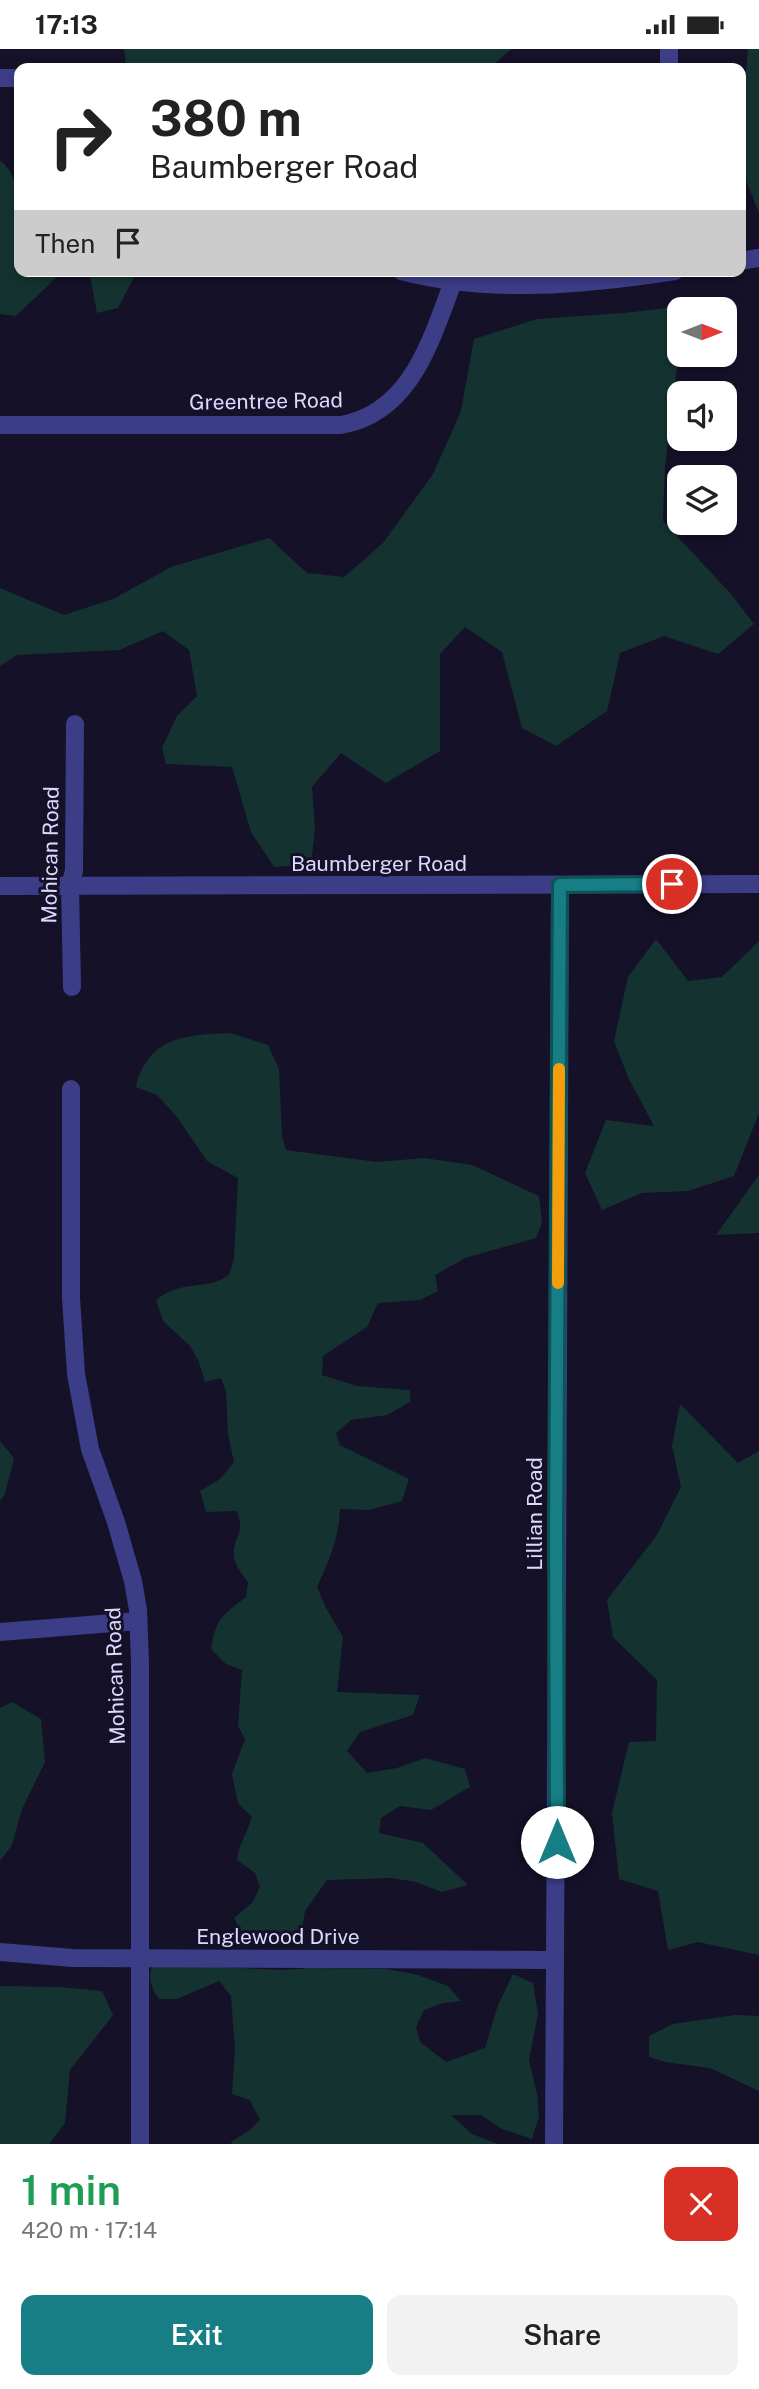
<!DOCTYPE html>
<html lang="en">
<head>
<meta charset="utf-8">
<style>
	:root { --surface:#fff; --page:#f2f2f2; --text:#222; --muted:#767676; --accent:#167e84 }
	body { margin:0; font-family:"Public Sans",sans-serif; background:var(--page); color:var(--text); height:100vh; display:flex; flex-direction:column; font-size:26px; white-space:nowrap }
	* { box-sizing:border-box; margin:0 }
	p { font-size:23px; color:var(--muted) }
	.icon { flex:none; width:38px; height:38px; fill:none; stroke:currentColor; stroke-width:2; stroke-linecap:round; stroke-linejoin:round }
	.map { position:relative; height:2095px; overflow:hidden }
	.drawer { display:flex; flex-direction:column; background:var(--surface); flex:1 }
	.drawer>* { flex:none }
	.banner { position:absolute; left:14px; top:14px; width:732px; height:214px; border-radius:14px; box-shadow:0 4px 10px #0003; background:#fff; color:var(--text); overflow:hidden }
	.needle { width:46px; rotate:90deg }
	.buttons { position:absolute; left:667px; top:248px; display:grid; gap:14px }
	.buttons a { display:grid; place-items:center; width:70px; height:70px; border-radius:14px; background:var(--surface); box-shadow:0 4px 10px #0003; font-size:35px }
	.pin { position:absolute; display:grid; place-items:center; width:60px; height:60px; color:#fff; margin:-30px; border:4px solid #fff; border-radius:50%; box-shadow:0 2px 7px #0007 }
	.me { position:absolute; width:77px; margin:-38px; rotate:0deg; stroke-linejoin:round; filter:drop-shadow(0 0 5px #0008) }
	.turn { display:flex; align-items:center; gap:24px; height:147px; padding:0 21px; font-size:32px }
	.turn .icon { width:91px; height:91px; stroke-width:2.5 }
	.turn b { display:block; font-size:49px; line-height:60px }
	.then { display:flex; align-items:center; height:66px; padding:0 21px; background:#0003; gap:14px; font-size:26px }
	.round { display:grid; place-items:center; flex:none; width:74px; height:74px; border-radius:14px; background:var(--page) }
	.overview { display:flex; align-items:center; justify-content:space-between; height:119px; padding:0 21px }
	h1 { font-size:42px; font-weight:600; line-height:52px; color:#1e9e55 }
	.action { display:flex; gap:14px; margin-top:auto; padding:14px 21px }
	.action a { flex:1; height:80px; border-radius:14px; background:var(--accent); color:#fff; font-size:28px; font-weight:600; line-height:80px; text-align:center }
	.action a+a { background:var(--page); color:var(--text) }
	.status { display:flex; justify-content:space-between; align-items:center; height:49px; padding:0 35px; background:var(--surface); direction:ltr }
	.status svg { height:19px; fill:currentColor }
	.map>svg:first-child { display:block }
</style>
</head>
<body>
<div class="status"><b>17:13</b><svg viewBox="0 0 49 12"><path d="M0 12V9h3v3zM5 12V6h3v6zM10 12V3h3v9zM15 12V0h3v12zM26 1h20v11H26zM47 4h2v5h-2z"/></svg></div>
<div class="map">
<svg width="759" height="2095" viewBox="0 0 759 2095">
	<rect width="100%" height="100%" fill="#141129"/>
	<g fill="#143330">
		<path d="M124 0H511L490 19H132L126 16Z"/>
		<path d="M748 0H759V164L747 134 741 80Z"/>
		<path d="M0 112C27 128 19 194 19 222H63L16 267 0 265Z"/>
		<path d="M89 222H131L133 230 118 259 97 264Z"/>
		<path d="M691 256 690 261H679V302L665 417 663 472 731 545 754 575 718 605 664 587 620 604 607 662 556 697 522 679 502 603 465 578 440 605V702L386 734 341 704 312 738 315 780 311 815 274 818 251 783 232 718 166 715 162 699 177 667 197 647 189 601 163 582 119 601 17 606 0 617V539L64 566 113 550 171 518 269 489 307 524 344 528 383 494 433 425 461 362 474 290 537 270 624 264Z"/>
		<path d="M656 890 688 932 722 928 759 892V1064L734 1127 688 1142 642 1144 602 1161 585 1124 606 1071 654 1077 628 1028 614 992 628 928Z"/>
		<path d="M230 984 268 996 279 1020 282 1087 286 1101 377 1113 424 1109 472 1116 539 1147 542 1174 536 1189 465 1209 435 1226 438 1242 420 1251 378 1254 367 1278 323 1307 322 1326 357 1337 410 1341V1353L387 1366 351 1371 336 1384 340 1396 409 1430 402 1452 369 1461 340 1460C339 1489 329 1512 317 1538L326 1559 343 1588 337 1643 420 1646 413 1666 360 1683 347 1702 367 1724 397 1719 425 1709 465 1720 470 1738 431 1761 400 1757 381 1769 379 1784 423 1794 468 1836 442 1843 416 1833 391 1829 327 1831 305 1862 301 1886 285 1891 242 1885 234 1869 253 1853 260 1838 255 1824 237 1811C239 1795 247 1784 252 1768L238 1754 232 1725 245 1690 238 1677 242 1621 226 1615 211 1600C216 1570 222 1566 246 1548L248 1533C242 1525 235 1517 234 1507 232 1488 246 1488 237 1462L206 1463 200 1442 220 1430 234 1413 228 1385 226 1342 221 1329 205 1333 199 1313 190 1297 163 1272 156 1251C181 1230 207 1242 229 1226L234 1209 238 1129 207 1112 177 1068 157 1046 136 1038C148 987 187 986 230 984Z"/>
		<path d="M759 1126V1184L716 1186Z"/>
		<path d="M680 1355 738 1414 759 1402V1906L698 1893 668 1901 658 1842 619 1830 612 1764 629 1693 656 1692 657 1631 613 1588 607 1551 657 1486 681 1438 672 1397Z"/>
		<path d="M0 1392 14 1409 5 1445 0 1452Z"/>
		<path d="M12 1653 41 1670 45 1713 22 1760 12 1796 0 1812V1659Z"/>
		<path d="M153 1915 283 1921 310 1919 387 1920 418 1926 448 1937 461 1952 443 1954 424 1961 416 1978 420 1993 446 2013 485 1999 498 1956 513 1925 533 1934 538 1965 529 2011 537 2045 539 2067 532 2090 502 2080 481 2066H451L472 2085 498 2095H231L232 2092 247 2083 260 2071 250 2051 232 2045 235 2000 231 1947 219 1932 177 1950H159C150 1940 148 1926 153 1915Z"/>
		<path d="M0 1937 60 1938 102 1942 113 1966 70 2021 65 2074 49 2095H0Z"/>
		<path d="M735 1966 759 1967V2042L710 2019 665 2013 649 2008V1987L673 1975Z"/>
	</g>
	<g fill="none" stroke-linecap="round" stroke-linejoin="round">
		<g stroke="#3c3d87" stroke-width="18">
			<path d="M669 0V19"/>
			<path d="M0 29H19"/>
			<path d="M740 212 759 209"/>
			<path d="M401 222C490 245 584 236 675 222"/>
			<path d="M0 376H341C411 364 431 291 453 233"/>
			<path d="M0 837 759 835"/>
			<path d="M72 938 70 836 74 822 75 675"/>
			<path d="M71 1040V1249L76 1325 90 1400 116 1473 133 1532 138 1561 140 1613V2095"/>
			<path d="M0 1583 138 1572"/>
			<path d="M0 1903 73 1909 555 1911"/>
			<path d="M554 2095C558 1675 557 1256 560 836"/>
		</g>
	</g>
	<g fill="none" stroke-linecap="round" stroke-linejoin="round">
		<g stroke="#0e5256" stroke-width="18">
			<path id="route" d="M557 1793 556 1478 560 836 672 835"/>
		</g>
		<use href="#route" stroke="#167e84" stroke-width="12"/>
		<path stroke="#f59e0b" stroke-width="12" d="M558 1234 559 1020"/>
	</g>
	<g text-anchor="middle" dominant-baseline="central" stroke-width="6" stroke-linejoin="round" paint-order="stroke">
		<g font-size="21" fill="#dcd9fe" stroke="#141129">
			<text transform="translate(266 352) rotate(-1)">Greentree Road</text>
			<text transform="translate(50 806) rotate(-89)">Mohican Road</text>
			<text x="379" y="814">Baumberger Road</text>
			<text transform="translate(534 1465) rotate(-90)">Lillian Road</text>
			<text transform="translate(115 1627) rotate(-92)">Mohican Road</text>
			<text x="278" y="1887">Englewood Drive</text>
		</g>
	</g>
</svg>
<div class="buttons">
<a><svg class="needle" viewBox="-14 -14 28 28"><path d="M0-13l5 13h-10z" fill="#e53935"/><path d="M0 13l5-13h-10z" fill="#767676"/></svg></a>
<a><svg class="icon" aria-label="sound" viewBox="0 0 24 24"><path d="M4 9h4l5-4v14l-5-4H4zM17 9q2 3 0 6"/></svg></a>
<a><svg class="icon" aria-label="layers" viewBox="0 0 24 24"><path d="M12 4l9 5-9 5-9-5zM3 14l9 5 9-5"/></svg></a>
</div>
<div class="pin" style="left:672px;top:835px;background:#d93025"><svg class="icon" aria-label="arrive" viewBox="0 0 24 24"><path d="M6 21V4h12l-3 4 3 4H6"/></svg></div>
<svg class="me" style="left:557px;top:1793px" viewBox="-20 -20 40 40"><circle r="19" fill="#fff"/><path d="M0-13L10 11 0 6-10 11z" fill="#167e84"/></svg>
<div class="banner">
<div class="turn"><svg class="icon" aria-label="right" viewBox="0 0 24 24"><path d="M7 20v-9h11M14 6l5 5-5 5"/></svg><div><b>380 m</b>Baumberger Road</div></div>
<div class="then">Then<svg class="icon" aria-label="arrive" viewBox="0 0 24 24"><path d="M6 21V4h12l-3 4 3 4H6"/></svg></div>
</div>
</div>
<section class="drawer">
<div class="overview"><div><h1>1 min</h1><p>420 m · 17:14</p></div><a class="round" style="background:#d93025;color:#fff"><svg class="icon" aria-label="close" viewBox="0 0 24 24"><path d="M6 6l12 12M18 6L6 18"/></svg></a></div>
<div class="action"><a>Exit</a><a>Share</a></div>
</section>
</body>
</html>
